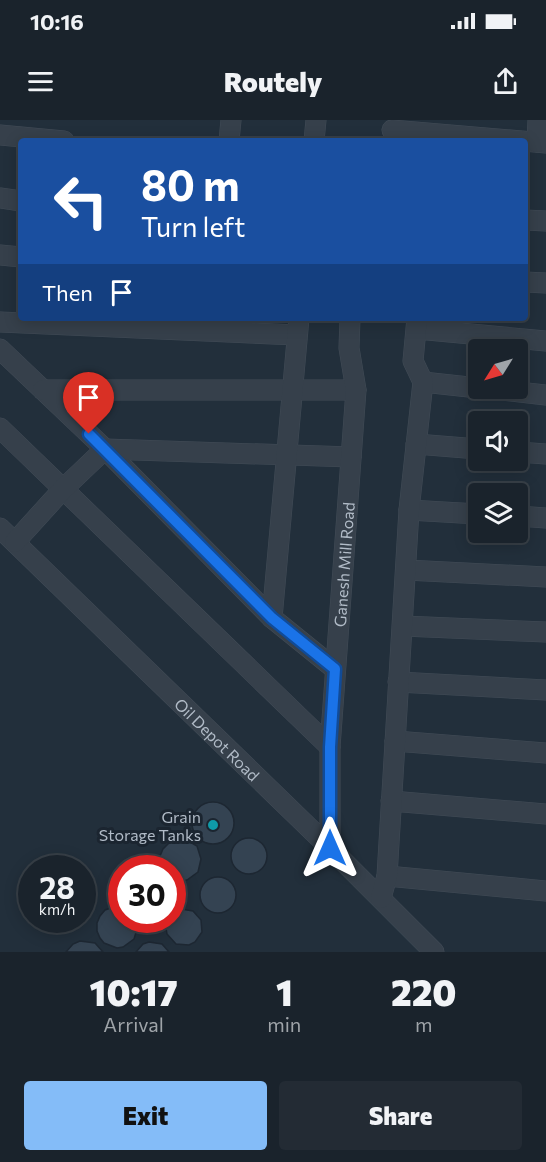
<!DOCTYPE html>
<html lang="en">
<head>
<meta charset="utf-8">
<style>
	:root { --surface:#1a232c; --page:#232b34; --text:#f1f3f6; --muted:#9fa4a9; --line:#384048; --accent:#84bcf8 }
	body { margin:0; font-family:Commissioner,sans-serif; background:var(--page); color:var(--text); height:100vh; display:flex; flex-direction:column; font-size:22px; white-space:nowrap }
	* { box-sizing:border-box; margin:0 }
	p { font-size:20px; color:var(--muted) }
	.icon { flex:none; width:33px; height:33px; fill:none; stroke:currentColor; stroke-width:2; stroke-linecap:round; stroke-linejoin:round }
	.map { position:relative; height:832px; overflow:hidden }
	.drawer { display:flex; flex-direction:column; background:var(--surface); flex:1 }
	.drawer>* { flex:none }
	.top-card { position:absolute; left:18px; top:18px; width:510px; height:183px; border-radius:6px; box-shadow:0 3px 15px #0003,0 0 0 2px var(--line); background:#1a4fa0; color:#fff; overflow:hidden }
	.needle { width:39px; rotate:233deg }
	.fabs { position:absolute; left:468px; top:219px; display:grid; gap:12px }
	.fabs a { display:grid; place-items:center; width:60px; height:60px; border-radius:6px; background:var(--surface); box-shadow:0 3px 15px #0003,0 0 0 2px var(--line); font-size:30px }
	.speed { position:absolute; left:18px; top:735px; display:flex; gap:12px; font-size:30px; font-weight:700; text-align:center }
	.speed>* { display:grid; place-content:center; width:78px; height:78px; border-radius:50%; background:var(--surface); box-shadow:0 3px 15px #0003,0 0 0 2px var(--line); line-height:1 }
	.speed small { font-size:15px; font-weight:400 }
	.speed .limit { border:9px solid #d22; background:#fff; color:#111 }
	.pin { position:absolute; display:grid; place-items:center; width:51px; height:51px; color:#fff; margin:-62px -26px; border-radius:50% 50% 50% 0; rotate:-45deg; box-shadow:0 0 6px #0007 }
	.pin .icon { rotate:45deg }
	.me { position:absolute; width:66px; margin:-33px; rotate:0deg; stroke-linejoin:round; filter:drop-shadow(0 0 4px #0008) }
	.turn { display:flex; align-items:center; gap:21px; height:126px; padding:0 24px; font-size:27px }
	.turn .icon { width:78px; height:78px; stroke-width:2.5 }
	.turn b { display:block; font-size:42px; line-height:51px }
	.then { display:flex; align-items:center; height:57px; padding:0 24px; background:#0003; gap:12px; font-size:22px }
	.eta { display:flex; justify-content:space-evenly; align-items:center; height:102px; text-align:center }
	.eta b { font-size:36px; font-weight:800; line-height:42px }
	.action { display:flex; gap:12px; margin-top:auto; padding:12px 24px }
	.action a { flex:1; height:69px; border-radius:6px; background:var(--accent); color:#111; font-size:24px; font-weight:800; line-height:69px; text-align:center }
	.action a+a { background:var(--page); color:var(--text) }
	.status { display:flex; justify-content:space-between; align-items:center; height:42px; padding:0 30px; background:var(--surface); direction:ltr }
	.status svg { height:16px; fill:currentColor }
	header { display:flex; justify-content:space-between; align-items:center; height:78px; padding:0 24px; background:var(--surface); font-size:27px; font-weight:800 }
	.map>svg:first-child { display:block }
</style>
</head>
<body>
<div class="status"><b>10:16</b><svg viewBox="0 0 49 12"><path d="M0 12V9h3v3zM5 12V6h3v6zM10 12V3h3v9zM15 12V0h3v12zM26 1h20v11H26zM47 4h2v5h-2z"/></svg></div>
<header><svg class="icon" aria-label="menu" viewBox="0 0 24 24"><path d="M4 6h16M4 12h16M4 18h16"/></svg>Routely<svg class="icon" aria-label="share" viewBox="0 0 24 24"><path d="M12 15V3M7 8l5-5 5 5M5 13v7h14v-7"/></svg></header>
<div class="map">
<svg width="546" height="832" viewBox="0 0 546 832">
	<rect width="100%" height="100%" fill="#222f3b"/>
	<g fill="#344352" stroke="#1d2732" stroke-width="1.5">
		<circle cx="213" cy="703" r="21"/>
		<circle cx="249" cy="736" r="18"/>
		<path d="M185 719 197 726 201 739 198 752 187 760 181 761 172 758V748H162L160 736 163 729 169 723 176 720Z"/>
		<circle cx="218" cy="775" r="18"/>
		<path d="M121 786 122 800H136L138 806 134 819 123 827 117 828 104 823 100 818 97 811V803L100 796 105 790 113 787Z"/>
		<path d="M181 789 193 791 201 800 202 812 195 822 189 825 176 824 167 814 166 808 168 800H172V793Z"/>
		<path d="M80 821 95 823 103 832H66L73 824Z"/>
		<path d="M149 822 162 824 169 832H136L143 824Z"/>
	</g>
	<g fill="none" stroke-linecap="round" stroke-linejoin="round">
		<g stroke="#424c57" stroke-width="21">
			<g id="minor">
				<path d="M392 10 546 23"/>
				<path d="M0 15 64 21"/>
				<path d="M229 21 231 0"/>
				<path d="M314 21 316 0"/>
				<path d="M537 22 538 0"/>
				<path d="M0 78 21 81"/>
				<path d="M525 100 546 101"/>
				<path d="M0 135 21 137"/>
				<path d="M525 162 546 163"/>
				<path d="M0 202 297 215"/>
				<path d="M417 209 546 221"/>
				<path d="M0 229 105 329 272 498 335 549"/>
				<path d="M423 262 478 268"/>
				<path d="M483 268 546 275"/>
				<path d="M43 270H356"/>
				<path d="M0 308 330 627"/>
				<path d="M416 324 478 329"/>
				<path d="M518 332 546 334"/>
				<path d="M409 390 478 394"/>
				<path d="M518 396 546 398"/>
				<path id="s1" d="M0 408 330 728 434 832"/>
				<path d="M15 422 63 369 105 329 351 337"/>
				<path d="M406 450 546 457"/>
				<path d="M272 498 299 198"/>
				<path d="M403 506 546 512"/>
				<path d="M398 562 546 570"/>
				<path d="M395 621 546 633"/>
				<path d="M391 681 546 694"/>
				<path id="s2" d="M330 728V627L356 270 349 228 350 198"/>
				<path d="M387 756 546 771"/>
				<path d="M381 778 387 756 409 390 423 262 413 241 417 198"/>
			</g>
		</g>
		<use href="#minor" stroke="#36404b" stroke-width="20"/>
	</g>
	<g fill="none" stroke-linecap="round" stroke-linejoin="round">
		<g stroke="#114b97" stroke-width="15">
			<path id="route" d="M89 314 272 498 335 549 330 627V728"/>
		</g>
		<use href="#route" stroke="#1a73e8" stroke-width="10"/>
	</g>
	<circle fill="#0f9aa8" stroke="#1b2530" stroke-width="2" cx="213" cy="705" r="6"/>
	<g text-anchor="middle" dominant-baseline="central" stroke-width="6" stroke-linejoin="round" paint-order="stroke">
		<g font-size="16" fill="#b1bbc7" stroke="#1b2530">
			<text stroke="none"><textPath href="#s2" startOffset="284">Ganesh Mill Road</textPath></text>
			<text stroke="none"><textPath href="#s1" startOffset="303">Oil Depot Road</textPath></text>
		</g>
		<g font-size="16" fill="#b1bbc7" stroke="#1b2530" text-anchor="end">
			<text x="201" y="696">Grain<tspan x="201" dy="18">Storage Tanks</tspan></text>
		</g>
	</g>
</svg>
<div class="fabs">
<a><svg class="needle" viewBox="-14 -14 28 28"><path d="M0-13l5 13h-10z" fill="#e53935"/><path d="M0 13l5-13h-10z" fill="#9fa4a9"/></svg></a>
<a><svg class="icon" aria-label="sound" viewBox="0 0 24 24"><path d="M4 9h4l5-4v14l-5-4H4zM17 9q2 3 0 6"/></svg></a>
<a><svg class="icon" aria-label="layers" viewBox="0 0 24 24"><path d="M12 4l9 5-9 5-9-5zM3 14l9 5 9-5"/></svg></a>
</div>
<div class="speed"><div>28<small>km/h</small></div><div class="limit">30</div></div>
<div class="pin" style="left:89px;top:314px;background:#d93025"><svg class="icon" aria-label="arrive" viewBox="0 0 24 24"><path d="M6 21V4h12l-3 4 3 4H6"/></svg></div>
<svg class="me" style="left:330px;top:728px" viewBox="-20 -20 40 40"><path d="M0-17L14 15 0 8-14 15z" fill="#1a73e8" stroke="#fff" stroke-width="4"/></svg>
<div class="top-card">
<div class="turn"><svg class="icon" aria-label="left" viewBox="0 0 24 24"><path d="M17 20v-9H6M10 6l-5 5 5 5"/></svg><div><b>80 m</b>Turn left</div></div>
<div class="then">Then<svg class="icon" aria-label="arrive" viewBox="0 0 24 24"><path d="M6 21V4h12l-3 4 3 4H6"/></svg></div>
</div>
</div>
<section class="drawer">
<div class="eta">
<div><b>10:17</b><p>Arrival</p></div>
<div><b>1</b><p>min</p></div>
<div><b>220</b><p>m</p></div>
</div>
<div class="action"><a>Exit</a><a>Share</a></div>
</section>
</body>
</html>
